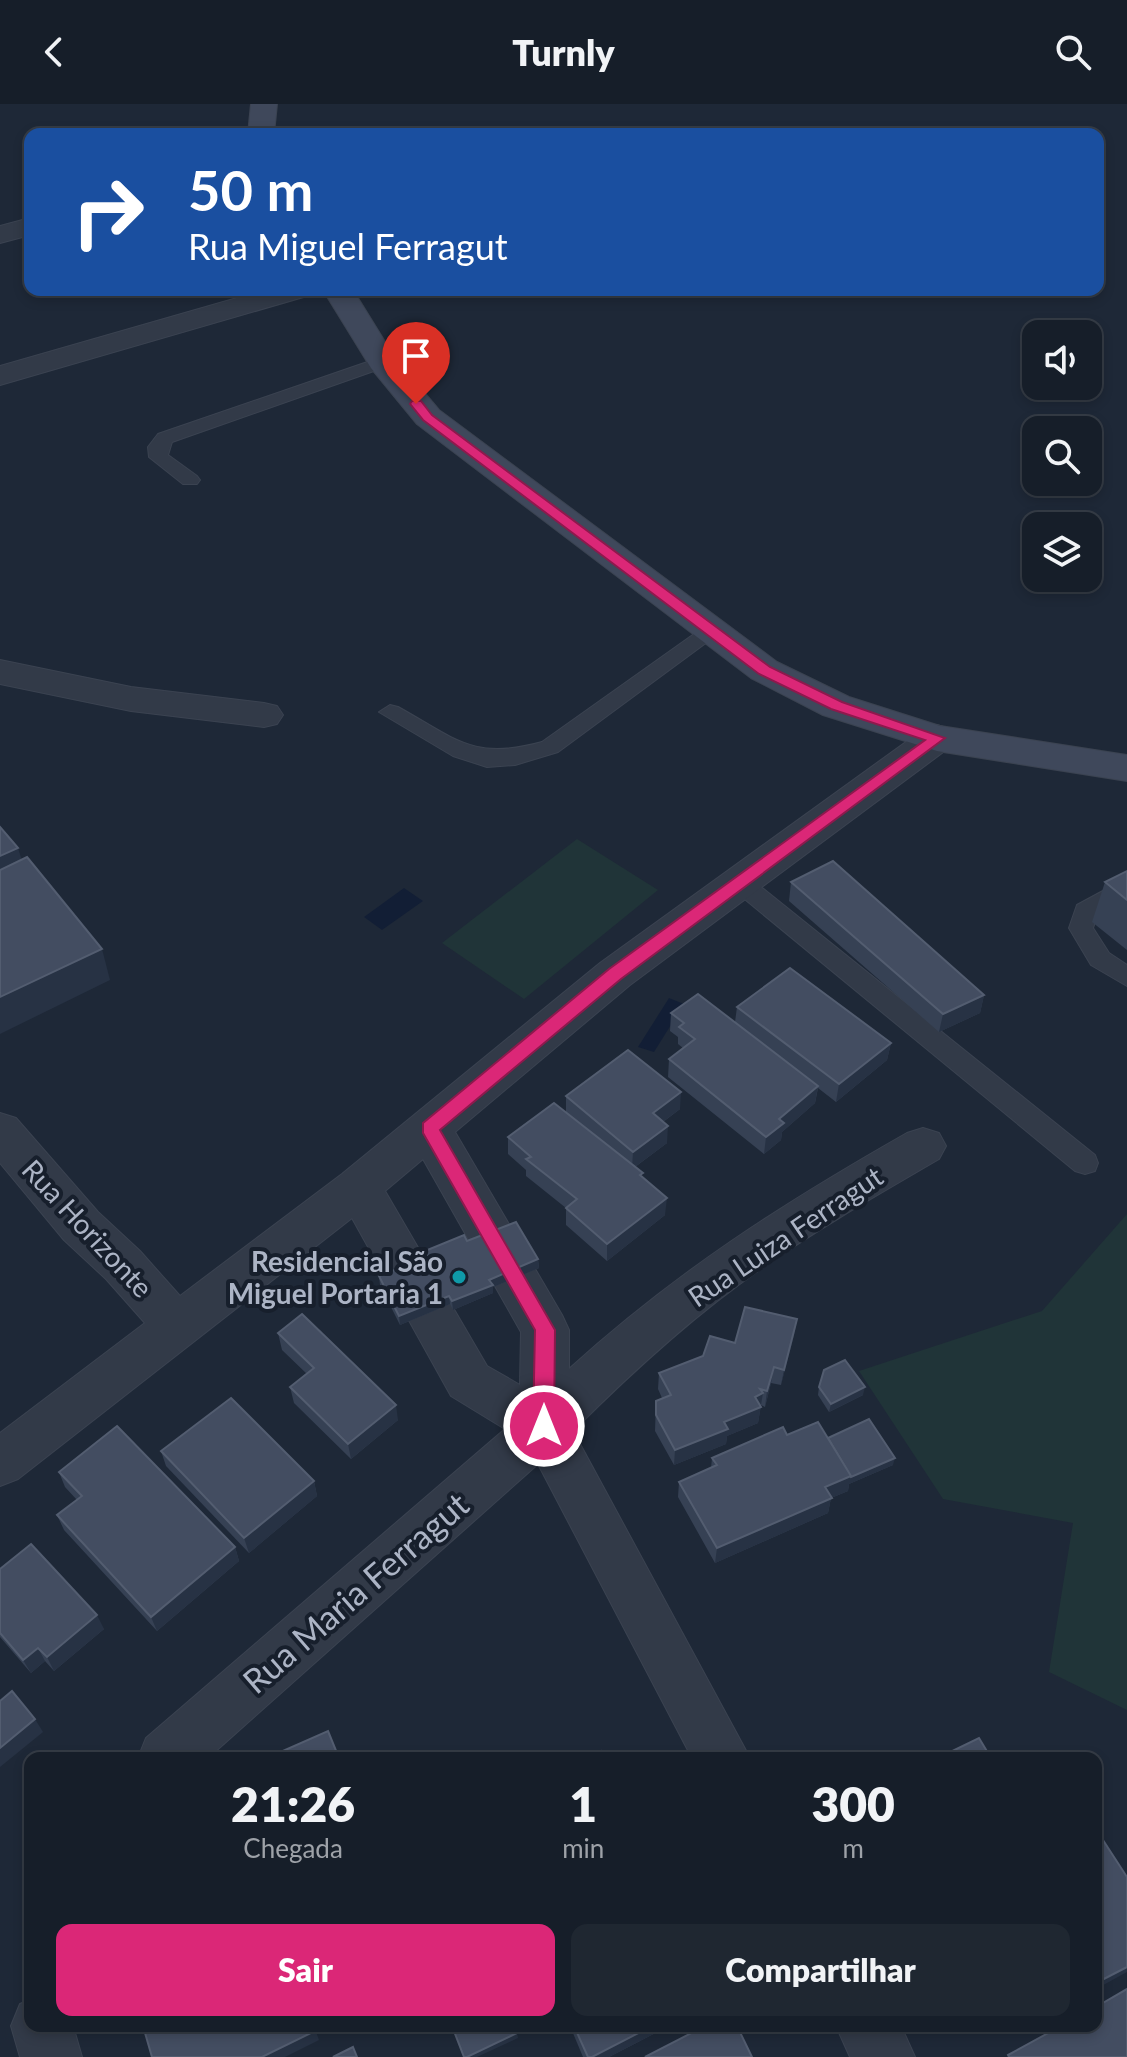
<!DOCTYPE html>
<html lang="pt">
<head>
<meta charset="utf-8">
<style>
	:root { --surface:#161e29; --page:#1f2731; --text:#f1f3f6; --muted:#9ea2a8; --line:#353c46; --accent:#db2777 }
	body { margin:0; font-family:Lato,sans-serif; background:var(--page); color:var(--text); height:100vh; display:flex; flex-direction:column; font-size:30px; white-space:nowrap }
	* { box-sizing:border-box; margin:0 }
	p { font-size:26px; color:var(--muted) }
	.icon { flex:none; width:44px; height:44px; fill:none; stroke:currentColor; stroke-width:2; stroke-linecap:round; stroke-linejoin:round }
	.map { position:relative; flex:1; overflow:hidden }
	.sheet { position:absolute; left:24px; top:1648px; width:1078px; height:280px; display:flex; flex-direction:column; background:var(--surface); border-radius:16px; box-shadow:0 4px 12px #0003,0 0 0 2px var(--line) }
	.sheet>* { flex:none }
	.guide { position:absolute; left:24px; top:24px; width:1080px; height:168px; border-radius:16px; box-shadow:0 4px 12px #0003,0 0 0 2px var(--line); background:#1a4fa0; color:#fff; overflow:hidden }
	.buttons { position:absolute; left:1022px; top:216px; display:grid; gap:16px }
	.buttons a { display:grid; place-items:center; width:80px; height:80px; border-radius:16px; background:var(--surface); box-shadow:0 4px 12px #0003,0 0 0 2px var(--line); font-size:40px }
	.pin { position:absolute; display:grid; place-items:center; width:68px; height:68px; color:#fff; margin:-82px -34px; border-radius:50% 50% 50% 0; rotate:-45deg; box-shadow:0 0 8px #0007 }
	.pin .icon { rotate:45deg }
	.me { position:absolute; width:88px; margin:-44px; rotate:0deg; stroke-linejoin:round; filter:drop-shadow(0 0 6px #0008) }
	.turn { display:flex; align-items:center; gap:28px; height:168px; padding:0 32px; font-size:36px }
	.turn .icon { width:104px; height:104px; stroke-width:2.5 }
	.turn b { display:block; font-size:56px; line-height:68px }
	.eta { display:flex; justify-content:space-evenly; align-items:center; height:136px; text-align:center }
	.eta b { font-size:48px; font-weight:800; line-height:56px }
	.cta { display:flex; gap:16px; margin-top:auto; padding:16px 32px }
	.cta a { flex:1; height:92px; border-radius:16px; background:var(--accent); color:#fff; font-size:32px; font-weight:800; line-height:92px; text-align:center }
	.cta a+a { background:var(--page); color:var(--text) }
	header { display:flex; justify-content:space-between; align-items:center; height:104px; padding:0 32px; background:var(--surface); font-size:36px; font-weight:800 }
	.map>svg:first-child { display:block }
</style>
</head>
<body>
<header><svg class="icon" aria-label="back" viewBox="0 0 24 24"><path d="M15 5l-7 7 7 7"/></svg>Turnly<svg class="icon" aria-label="search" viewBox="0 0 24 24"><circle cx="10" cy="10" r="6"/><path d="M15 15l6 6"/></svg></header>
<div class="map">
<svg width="1127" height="1953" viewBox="0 0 1127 1953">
	<rect width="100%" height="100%" fill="#1e2837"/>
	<g fill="#203438">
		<path d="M577 735 658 786 524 895 442 839Z"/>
		<path d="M1127 1110V1606L1049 1568 1073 1419 943 1395 859 1267 1042 1207Z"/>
	</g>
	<g fill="#121e35">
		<path d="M404 784 423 797 382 826 364 813Z"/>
		<path d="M669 894 684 900 654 948 638 943Z"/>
	</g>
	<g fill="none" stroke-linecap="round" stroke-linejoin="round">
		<g stroke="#3b4351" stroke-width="2">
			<g id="lane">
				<path d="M382 253 388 254V262L172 338 168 351 197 372 200 376 197 380H183L149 353 148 343 158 330Z"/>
				<path d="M711 518 718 520 722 525 718 530 558 648 515 661 487 663 453 652 379 608 390 601 398 603C456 635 473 657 542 638Z"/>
				<path d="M738 769 746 771 1095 1051 1098 1059 1095 1067 1085 1070 1075 1067 730 783 726 777 730 771Z"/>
				<path d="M1127 774V794L1097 812 1093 824 1109 849 1127 861V882L1091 861 1069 824 1077 801Z"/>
			</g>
		</g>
		<g stroke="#3b4351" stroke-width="2">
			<g id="street">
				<path d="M30 114V131L0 139V122Z"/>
				<path d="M265 186H312L307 192 0 281V262Z"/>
				<path d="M0 556 131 583 264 599 277 602 283 611 277 620 264 623 131 607 0 580Z"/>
				<path d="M937 621 950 625 956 634 950 643 630 881 455 1028 562 1211 569 1226V1265C676 1168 782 1100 907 1029L923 1024 939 1029 946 1042 939 1055C879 1090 819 1124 762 1164 694 1211 632 1268 573 1327L750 1654H692L538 1360 208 1654H138L146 1634 505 1325 451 1292 352 1114 18 1375 0 1382V1329L145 1219 106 1175 64 1136 0 1059V1009L16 1014 98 1108 140 1147 180 1192 342 1070 600 859 924 625ZM423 1055 521 1228 520 1281 487 1262 385 1087Z"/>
				<path d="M30 1896V1922H73L82 1953H20L11 1922 20 1900Z"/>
				<path d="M836 1922H901L915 1953H850Z"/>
			</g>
		</g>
		<g stroke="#3b4351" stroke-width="2">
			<g id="secondary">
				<path d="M251 0H277L274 30H248Z"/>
				<path d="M323 186H353L395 254 439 306 777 558 849 593 940 622 1127 651V677L937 647 823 611 751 574 417 320 371 264Z"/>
			</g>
		</g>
		<use href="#lane" fill="#323a48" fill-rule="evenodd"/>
		<use href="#street" fill="#323a48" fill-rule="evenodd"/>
		<use href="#secondary" fill="#3f485b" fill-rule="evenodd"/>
	</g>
	<g fill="#364154">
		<path d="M1127 767V846L1092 818 1105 778Z"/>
		<path d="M791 778 984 891 980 909 939 928 789 797Z"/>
		<path d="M737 903 891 939 887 956 836 998 818 984 815 999 782 1028 781 1036 764 1050 668 973 669 955 683 944 678 940V933L670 927 671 909 735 918Z"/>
		<path d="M566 992 680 1005 663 1018 667 1039 635 1063 665 1111 607 1157 566 1121V1104L526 1072V1066L508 1050V1033L566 1008Z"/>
		<path d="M467 1137 538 1155 539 1164 493 1183V1189L453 1206 450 1200 400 1221 380 1181 379 1172 426 1154 425 1147Z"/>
		<path d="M797 1215 781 1281 771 1279 765 1303 761 1301 758 1319 727 1332 726 1340 674 1361 655 1327 656 1297 662 1294 658 1285 659 1269Z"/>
		<path d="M278 1229 398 1316 351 1355 294 1299 290 1283 307 1270 282 1246Z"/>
		<path d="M819 1283 863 1291 829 1308 818 1291Z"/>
		<path d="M787 1331 828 1334 893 1361 849 1380 848 1387 831 1394 828 1409 715 1459 678 1393 679 1378 711 1364 712 1354Z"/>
		<path d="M161 1347 314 1377 317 1392 249 1449 166 1362Z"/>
		<path d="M59 1368 235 1443 239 1457 157 1527 64 1426 57 1411 77 1396 65 1383Z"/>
		<path d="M0 1465 104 1525 54 1567 45 1557 31 1569 0 1533Z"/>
		<path d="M570 1922H669L609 1953H583Z"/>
	</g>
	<g fill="#273244">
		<path d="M18 744 28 776 0 788V752Z"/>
		<path d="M102 845 110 876 0 930V893Z"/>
		<path d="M984 891 980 909 939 928 943 910Z"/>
		<path d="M891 939 887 956 836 998 839 980Z"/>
		<path d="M818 982 815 999 782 1028 781 1036 764 1050 766 1033 779 1015Z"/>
		<path d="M681 988 680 1005 652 1026 653 1009Z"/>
		<path d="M668 1022 667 1039 632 1065 633 1048Z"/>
		<path d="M667 1094 665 1111 607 1157V1140Z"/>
		<path d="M538 1155 539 1164 493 1183V1189L453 1206 452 1197 489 1176Z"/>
		<path d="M449 1192 450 1200 400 1221 399 1212Z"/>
		<path d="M797 1215 794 1232 781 1281 784 1266Z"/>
		<path d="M774 1263 771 1279 765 1303 767 1287Z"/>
		<path d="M865 1283 863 1291 829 1308 831 1300Z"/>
		<path d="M763 1289 758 1319 727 1332 726 1340 674 1361 675 1346 724 1318 755 1293Z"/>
		<path d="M396 1301 398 1316 351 1355 348 1340Z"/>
		<path d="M895 1354 893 1361 849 1380 848 1387 831 1394 828 1409 715 1459 717 1444 825 1383Z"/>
		<path d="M314 1377 317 1392 249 1449 244 1434Z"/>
		<path d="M235 1443 239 1457 157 1527 151 1513Z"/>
		<path d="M97 1511 104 1525 54 1567 47 1553Z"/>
		<path d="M38 1544 45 1557 31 1569 23 1556Z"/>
		<path d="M35 1615 43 1628 0 1663V1644Z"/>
		<path d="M1127 1863V1868L1096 1885V1879Z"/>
		<path d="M314 1922 319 1936 285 1953H262Z"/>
		<path d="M652 1922H669L609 1953H592Z"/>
		<path d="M517 1929 518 1934 477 1953H467Z"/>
	</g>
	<g fill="#434d61" stroke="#535d70" stroke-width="2">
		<path d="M0 723 18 744 0 752Z"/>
		<path d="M27 753 102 845 0 893V766Z"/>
		<path d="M833 757 984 891 943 910 791 778Z"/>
		<path d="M1127 767V796L1105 778Z"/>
		<path d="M790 864 891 939 839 980 737 903Z"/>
		<path d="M698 890 818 982 779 1015 784 1019 766 1033 669 955 695 935 679 923 684 919 671 909Z"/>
		<path d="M628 946 681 988 653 1009 668 1022 633 1048 566 992Z"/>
		<path d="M554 999 643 1069 640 1071 667 1094 607 1140 566 1104 577 1095 526 1055 531 1053 508 1033Z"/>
		<path d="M516 1118 538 1155 489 1176 493 1181 452 1197 449 1192 399 1212 379 1172 429 1153 425 1147 464 1131 467 1137Z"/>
		<path d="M745 1203 797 1215 784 1266 774 1263 767 1287 760 1285 763 1289 755 1293 761 1303 724 1318 728 1325 675 1346 656 1311V1297L671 1291 659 1269 703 1252 710 1232 735 1239Z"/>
		<path d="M302 1210 396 1301 348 1340 290 1283 314 1264 278 1229Z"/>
		<path d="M845 1256 865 1283 831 1300 819 1283 824 1266Z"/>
		<path d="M231 1294 314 1377 244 1434 161 1347Z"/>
		<path d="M869 1315 895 1354 851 1373 828 1334Z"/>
		<path d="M818 1318 851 1372 825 1383 832 1394 717 1444 679 1378 717 1361 712 1354 783 1323 787 1331Z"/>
		<path d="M117 1322 235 1443 151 1513 57 1411 82 1392 59 1368Z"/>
		<path d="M31 1440 97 1511 47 1553 38 1544 23 1556 0 1529V1465Z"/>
		<path d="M12 1587 35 1615 0 1644V1597Z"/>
		<path d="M328 1627 339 1654H267Z"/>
		<path d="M979 1634 991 1654H938Z"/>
		<path d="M601 1647 605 1654H586Z"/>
		<path d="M1101 1733 1127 1773V1863L1096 1879V1735Z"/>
		<path d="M1127 1885V1953H1009L1008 1951 1061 1922H1096V1903Z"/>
		<path d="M143 1922H313L315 1927 262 1953H152Z"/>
		<path d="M452 1922H515L517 1929 467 1953H464Z"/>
		<path d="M574 1922H652L592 1953H588Z"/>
		<path d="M705 1922H737L752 1953H645Z"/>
		<path d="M353 1943 357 1953H333Z"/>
	</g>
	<path fill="#db2777" stroke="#8e194d" stroke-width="2" d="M412 297H421L432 311 770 563 842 598 945 634 621 875 440 1026 555 1226 554 1322 551 1329 544 1331 536 1329 533 1322 535 1226 423 1029V1019L609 865 925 636 831 605 759 570 423 316 410 300Z"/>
	<circle fill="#0f9aa8" stroke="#171f2c" stroke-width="3" cx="459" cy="1173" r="8"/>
	<g text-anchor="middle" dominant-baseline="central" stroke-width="8" stroke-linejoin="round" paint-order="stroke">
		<g font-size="28" fill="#acb4c5" stroke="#171f2c">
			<text transform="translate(88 1124) rotate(47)">Rua Horizonte</text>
			<text transform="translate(785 1132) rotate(-34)">Rua Luiza Ferragut</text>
		</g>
		<g font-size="28" font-weight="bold" fill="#acb4c5" stroke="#171f2c" text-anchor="end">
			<text x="443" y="1157">Residencial São<tspan x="443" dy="32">Miguel Portaria 1</tspan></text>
		</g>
		<g font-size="34" fill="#acb4c5" stroke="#171f2c">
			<text transform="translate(355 1488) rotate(-41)">Rua Maria Ferragut</text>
		</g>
	</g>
</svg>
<div class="buttons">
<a><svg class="icon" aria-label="sound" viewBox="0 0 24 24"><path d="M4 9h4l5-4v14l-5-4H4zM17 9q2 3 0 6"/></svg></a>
<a><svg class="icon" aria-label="search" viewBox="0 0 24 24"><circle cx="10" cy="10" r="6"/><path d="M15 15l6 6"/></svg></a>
<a><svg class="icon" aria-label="layers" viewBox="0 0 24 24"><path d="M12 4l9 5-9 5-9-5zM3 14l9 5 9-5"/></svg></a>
</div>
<div class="pin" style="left:416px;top:300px;background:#d93025"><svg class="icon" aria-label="arrive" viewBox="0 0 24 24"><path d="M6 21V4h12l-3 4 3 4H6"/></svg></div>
<svg class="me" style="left:544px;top:1322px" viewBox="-20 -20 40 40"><circle r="17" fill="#db2777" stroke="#fff" stroke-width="3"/><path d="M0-11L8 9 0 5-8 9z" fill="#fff"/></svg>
<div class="guide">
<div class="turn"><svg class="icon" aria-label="right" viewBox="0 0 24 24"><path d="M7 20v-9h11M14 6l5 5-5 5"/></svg><div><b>50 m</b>Rua Miguel Ferragut</div></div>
</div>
<section class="sheet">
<div class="eta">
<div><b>21:26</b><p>Chegada</p></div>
<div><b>1</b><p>min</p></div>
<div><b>300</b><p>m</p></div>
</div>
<div class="cta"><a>Sair</a><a>Compartilhar</a></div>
</section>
</div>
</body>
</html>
